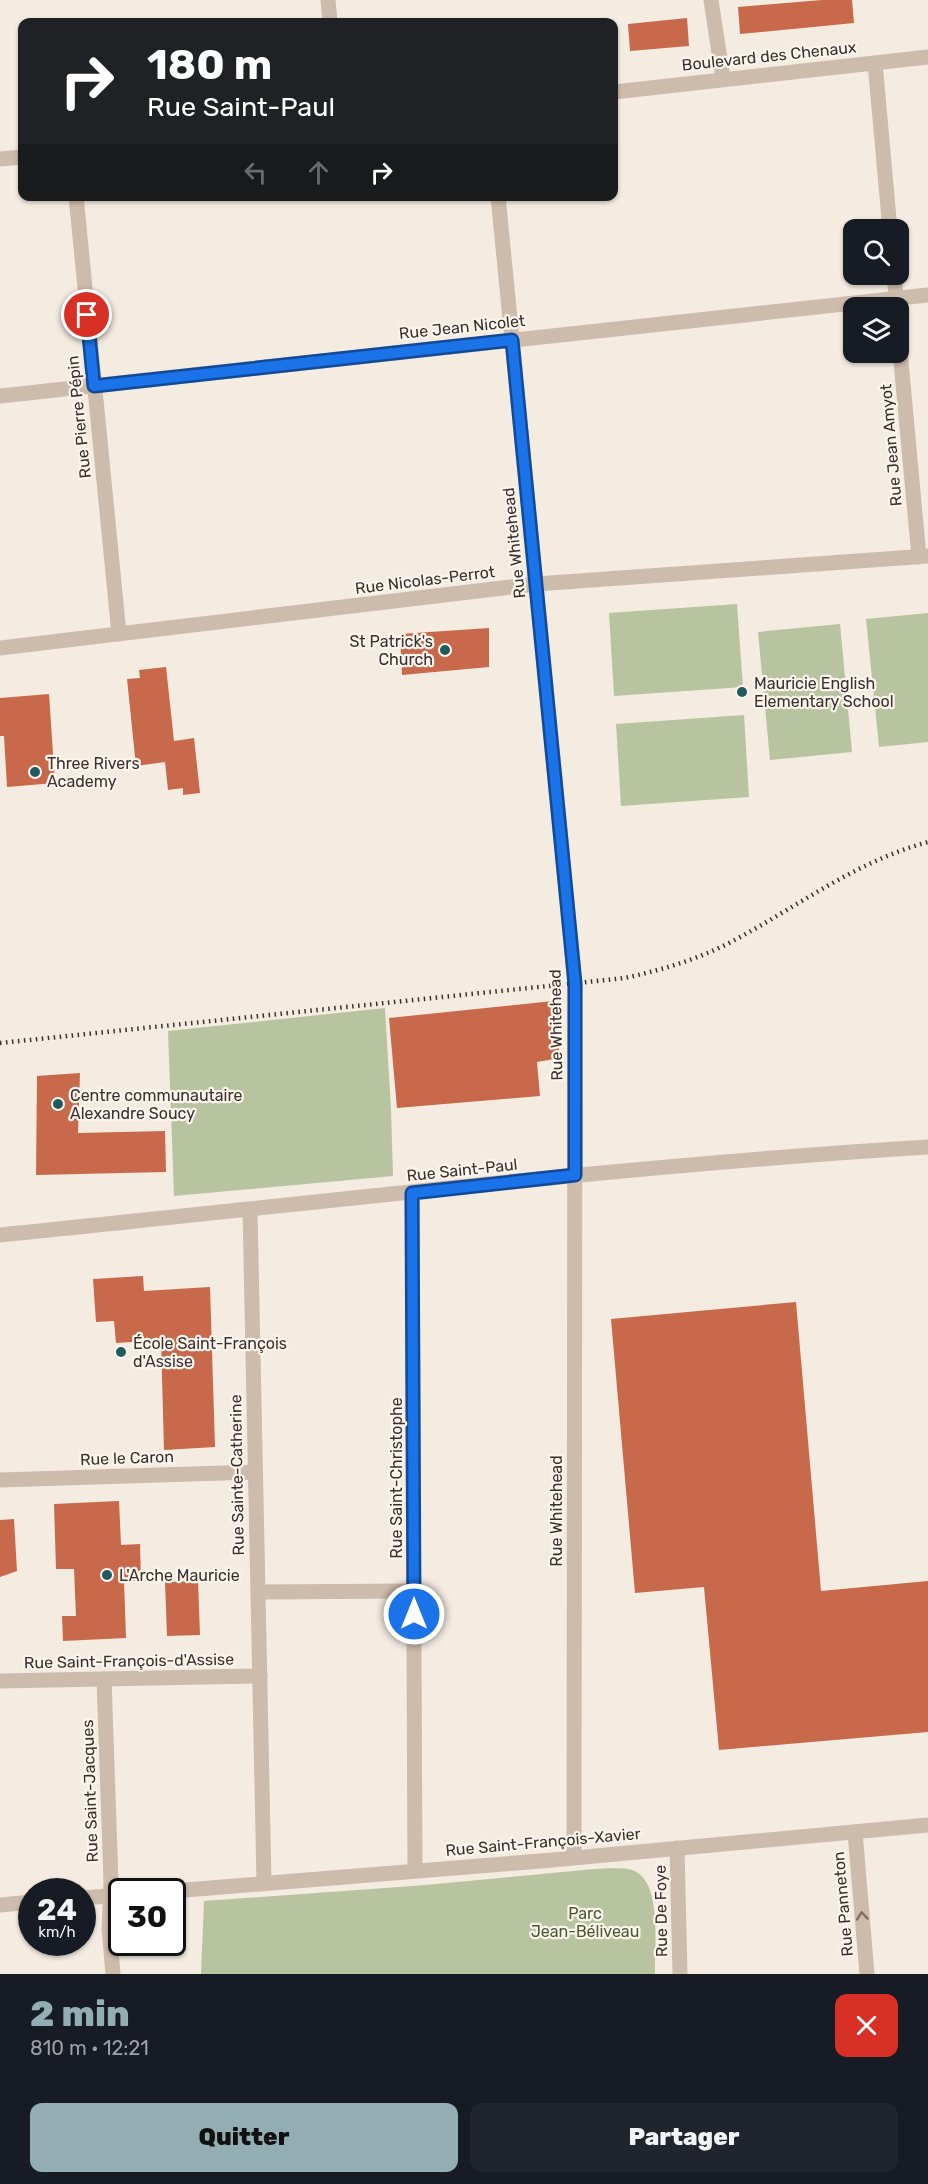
<!DOCTYPE html>
<html lang="fr">
<head>
<meta charset="utf-8">
<style>
	:root { --surface:#171b24; --page:#20242c; --text:#f1f3f6; --muted:#9ea1a6; --accent:#92aeb2 }
	body { margin:0; font-family:Rubik,sans-serif; background:var(--page); color:var(--text); height:100vh; display:flex; flex-direction:column; font-size:22px; white-space:nowrap }
	* { box-sizing:border-box; margin:0 }
	p { font-size:20px; color:var(--muted) }
	.icon { flex:none; width:33px; height:33px; fill:none; stroke:currentColor; stroke-width:2; stroke-linecap:round; stroke-linejoin:round }
	.map { position:relative; height:1974px; overflow:hidden }
	.panel { display:flex; flex-direction:column; background:var(--surface); flex:1 }
	.panel>* { flex:none }
	.hud { position:absolute; left:18px; top:18px; width:600px; height:183px; border-radius:12px; box-shadow:0 2px 4px #0004; background:#202124; color:#fff; overflow:hidden }
	.fabs { position:absolute; left:843px; top:219px; display:grid; gap:12px }
	.fabs a { display:grid; place-items:center; width:66px; height:66px; border-radius:12px; background:var(--surface); box-shadow:0 2px 4px #0004; font-size:30px }
	.speed { position:absolute; left:18px; top:1878px; display:flex; gap:12px; font-size:30px; font-weight:700; text-align:center }
	.speed>* { display:grid; place-content:center; width:78px; height:78px; border-radius:50%; background:var(--surface); box-shadow:0 2px 4px #0004; line-height:1 }
	.speed small { font-size:15px; font-weight:400 }
	.speed .limit { border:3px solid #111; border-radius:9px; background:#fff; color:#111 }
	.pin { position:absolute; display:grid; place-items:center; width:51px; height:51px; color:#fff; margin:-26px; border:3px solid #fff; border-radius:50%; box-shadow:0 2px 6px #0007 }
	.me { position:absolute; width:66px; margin:-33px; rotate:0deg; stroke-linejoin:round; filter:drop-shadow(0 0 4px #0008) }
	.turn { display:flex; align-items:center; gap:21px; height:126px; padding:0 30px; font-size:27px }
	.turn .icon { width:78px; height:78px; stroke-width:2.5 }
	.turn b { display:block; font-size:42px; line-height:51px }
	.lanes { display:flex; align-items:center; height:57px; padding:0 30px; background:#0003; justify-content:center; gap:30px; direction:ltr }
	.lanes .off { opacity:.35 }
	.round { display:grid; place-items:center; flex:none; width:63px; height:63px; border-radius:12px; background:var(--page) }
	.overview { display:flex; align-items:center; justify-content:space-between; height:102px; padding:0 30px }
	h1 { font-size:36px; font-weight:800; line-height:45px; color:var(--accent) }
	.button { display:flex; gap:12px; margin-top:auto; padding:12px 30px }
	.button a { flex:1; height:69px; border-radius:12px; background:var(--accent); color:#111; font-size:24px; font-weight:800; line-height:69px; text-align:center }
	.button a+a { background:var(--page); color:var(--text) }
	.map>svg:first-child { display:block }
</style>
</head>
<body>
<div class="map">
<svg width="928" height="1974" viewBox="0 0 928 1974">
	<rect width="100%" height="100%" fill="#f4ebe1"/>
	<g fill="#b8c4a0">
		<path d="M737 604 743 687 614 696 609 613Z"/>
		<path d="M928 613V742L879 747 866 619Z"/>
		<path d="M840 624 852 752 770 760 758 632Z"/>
		<path d="M744 715 749 797 621 806 616 724Z"/>
		<path d="M385 1008 391 1109 393 1176 174 1196 168 1031Z"/>
		<path d="M594 1869C606 1869 621 1867 632 1870 663 1880 654 1947 655 1974H201L204 1901 426 1885Z"/>
	</g>
	<g fill="#c8694b">
		<path d="M822 0H852L854 23 740 34 738 7Z"/>
		<path d="M687 18 689 46 630 51 628 24Z"/>
		<path d="M489 628V667L402 675 400 634Z"/>
		<path d="M166 667 174 741 194 738 200 793 183 795V788L168 790 165 762 136 766 127 679 140 678 139 670Z"/>
		<path d="M49 694 55 783 7 787 4 736H0V698Z"/>
		<path d="M553 1001 560 1058 537 1062 540 1096 397 1108 389 1018Z"/>
		<path d="M80 1073 78 1133 165 1131 166 1172 36 1175 37 1076Z"/>
		<path d="M143 1276 144 1291 210 1287 215 1447 164 1450 161 1340 116 1343 114 1321 96 1322 93 1279Z"/>
		<path d="M796 1302 821 1591 928 1581V1732L719 1750 704 1587 635 1593 611 1319Z"/>
		<path d="M119 1501 121 1545 140 1544 141 1581H124L126 1638 63 1641 62 1616H76L74 1569H56L54 1504Z"/>
		<path d="M14 1519 17 1571 0 1577V1520Z"/>
		<path d="M198 1581 200 1635 167 1636 165 1582Z"/>
	</g>
	<g fill="none" stroke-linecap="round" stroke-linejoin="round">
		<g stroke="#cdbbac" stroke-width="15">
			<path d="M328 0 330 22"/>
			<path d="M711 0 723 79"/>
			<path d="M875 63 890 230"/>
			<path d="M614 92 928 57"/>
			<path d="M0 159 22 157"/>
			<path d="M76 196 119 634"/>
			<path d="M498 196 575 984 574 1857"/>
			<path d="M894 274 897 308"/>
			<path d="M898 329 919 557"/>
			<path d="M0 396 928 295"/>
			<path d="M0 648 536 584 928 556"/>
			<path d="M412 1193 415 1871"/>
			<path d="M250 1210 264 1882"/>
			<path d="M0 1235C309 1204 618 1166 928 1147"/>
			<path d="M0 1480 255 1472"/>
			<path d="M258 1592 414 1591"/>
			<path d="M104 1679 111 1881 109 1928 113 1974"/>
			<path d="M0 1681 260 1676"/>
			<path d="M855 1832 867 1974"/>
			<path d="M677 1848 680 1974"/>
			<path d="M161 1892 552 1860 928 1825"/>
			<path d="M82 1898 122 1895"/>
			<path d="M0 1905 32 1902"/>
		</g>
		<path stroke="#3b302b" stroke-width="4.5" stroke-dasharray="1.5 4.5" stroke-linecap="butt" d="M0 1043 625 978C661 970 696 960 729 943 796 908 854 862 928 842"/>
	</g>
	<defs><path id="oneway-chevron" d="M-2-3.5L2.5 0L-2 3.5" fill="none" stroke-width="1.6" stroke-linecap="round" stroke-linejoin="round" transform="scale(1.5)"/></defs>
	<use stroke="#7d6f65" href="#oneway-chevron" transform="translate(862 1916) rotate(-95)"/>
	<g fill="none" stroke-linecap="round" stroke-linejoin="round">
		<g stroke="#114b97" stroke-width="15">
			<path id="route" d="M87 315 94 386 512 340 575 984V1175L412 1193 414 1614"/>
		</g>
		<use href="#route" stroke="#1a73e8" stroke-width="10"/>
	</g>
	<g fill="#1f5a5e" stroke="#fbf5ee" stroke-width="2">
		<circle cx="445" cy="650" r="6"/>
		<circle cx="742" cy="692" r="6"/>
		<circle cx="35" cy="772" r="6"/>
		<circle cx="58" cy="1104" r="6"/>
		<circle cx="121" cy="1352" r="6"/>
		<circle cx="107" cy="1575" r="6"/>
	</g>
	<g text-anchor="middle" dominant-baseline="central" stroke-width="4.5" stroke-linejoin="round" paint-order="stroke">
		<g font-size="16" fill="#3b302b" stroke="#fbf5ee">
			<text transform="translate(769 56) rotate(-6)">Boulevard des Chenaux</text>
			<text transform="translate(462 327) rotate(-6)">Rue Jean Nicolet</text>
			<text transform="translate(79 417) rotate(-96)">Rue Pierre Pépin</text>
			<text transform="translate(891 445) rotate(-95)">Rue Jean Amyot</text>
			<text transform="translate(514 543) rotate(-96)">Rue Whitehead</text>
			<text transform="translate(425 580) rotate(-7)">Rue Nicolas-Perrot</text>
			<text transform="translate(556 1025) rotate(-91)">Rue Whitehead</text>
			<text transform="translate(462 1170) rotate(-6)">Rue Saint-Paul</text>
			<text transform="translate(127 1458) rotate(-2)">Rue le Caron</text>
			<text transform="translate(237 1475) rotate(-91)">Rue Sainte-Catherine</text>
			<text transform="translate(396 1478) rotate(-90)">Rue Saint-Christophe</text>
			<text transform="translate(556 1511) rotate(-90)">Rue Whitehead</text>
			<text transform="translate(129 1661) rotate(-1)">Rue Saint-François-d'Assise</text>
			<text transform="translate(90 1791) rotate(-92)">Rue Saint-Jacques</text>
			<text transform="translate(543 1842) rotate(-5)">Rue Saint-François-Xavier</text>
			<text transform="translate(843 1904) rotate(-95)">Rue Panneton</text>
			<text transform="translate(661 1911) rotate(-91)">Rue De Foye</text>
		</g>
		<g font-size="16" fill="#3b302b" stroke="#fbf5ee" text-anchor="start">
			<text x="433" y="641" text-anchor="end">St Patrick's<tspan x="433" dy="18">Church</tspan></text>
			<text x="754" y="683">Mauricie English<tspan x="754" dy="18">Elementary School</tspan></text>
			<text x="47" y="763">Three Rivers<tspan x="47" dy="18">Academy</tspan></text>
			<text x="70" y="1095">Centre communautaire<tspan x="70" dy="18">Alexandre Soucy</tspan></text>
			<text x="133" y="1343">École Saint-François<tspan x="133" dy="18">d'Assise</tspan></text>
			<text x="119" y="1575">L'Arche Mauricie</text>
		</g>
		<g font-size="16" fill="#4a5a2e" stroke="#fbf5ee">
			<text x="585" y="1913">Parc<tspan x="585" dy="18">Jean-Béliveau</tspan></text>
		</g>
	</g>
</svg>
<div class="fabs">
<a><svg class="icon" aria-label="search" viewBox="0 0 24 24"><circle cx="10" cy="10" r="6"/><path d="M15 15l6 6"/></svg></a>
<a><svg class="icon" aria-label="layers" viewBox="0 0 24 24"><path d="M12 4l9 5-9 5-9-5zM3 14l9 5 9-5"/></svg></a>
</div>
<div class="speed"><div>24<small>km/h</small></div><div class="limit">30</div></div>
<div class="pin" style="left:87px;top:315px;background:#d93025"><svg class="icon" aria-label="arrive" viewBox="0 0 24 24"><path d="M6 21V4h12l-3 4 3 4H6"/></svg></div>
<svg class="me" style="left:414px;top:1614px" viewBox="-20 -20 40 40"><circle r="17" fill="#1a73e8" stroke="#fff" stroke-width="3"/><path d="M0-11L8 9 0 5-8 9z" fill="#fff"/></svg>
<div class="hud">
<div class="turn"><svg class="icon" aria-label="right" viewBox="0 0 24 24"><path d="M7 20v-9h11M14 6l5 5-5 5"/></svg><div><b>180 m</b>Rue Saint-Paul</div></div>
<div class="lanes"><svg class="icon off" aria-label="left" viewBox="0 0 24 24"><path d="M17 20v-9H6M10 6l-5 5 5 5"/></svg><svg class="icon off" aria-label="ahead" viewBox="0 0 24 24"><path d="M12 20V5M6 11l6-6 6 6"/></svg><svg class="icon" aria-label="right" viewBox="0 0 24 24"><path d="M7 20v-9h11M14 6l5 5-5 5"/></svg></div>
</div>
</div>
<section class="panel">
<div class="overview"><div><h1>2 min</h1><p>810 m · 12:21</p></div><a class="round" style="background:#d93025;color:#fff"><svg class="icon" aria-label="close" viewBox="0 0 24 24"><path d="M6 6l12 12M18 6L6 18"/></svg></a></div>
<div class="button"><a>Quitter</a><a>Partager</a></div>
</section>
</body>
</html>
